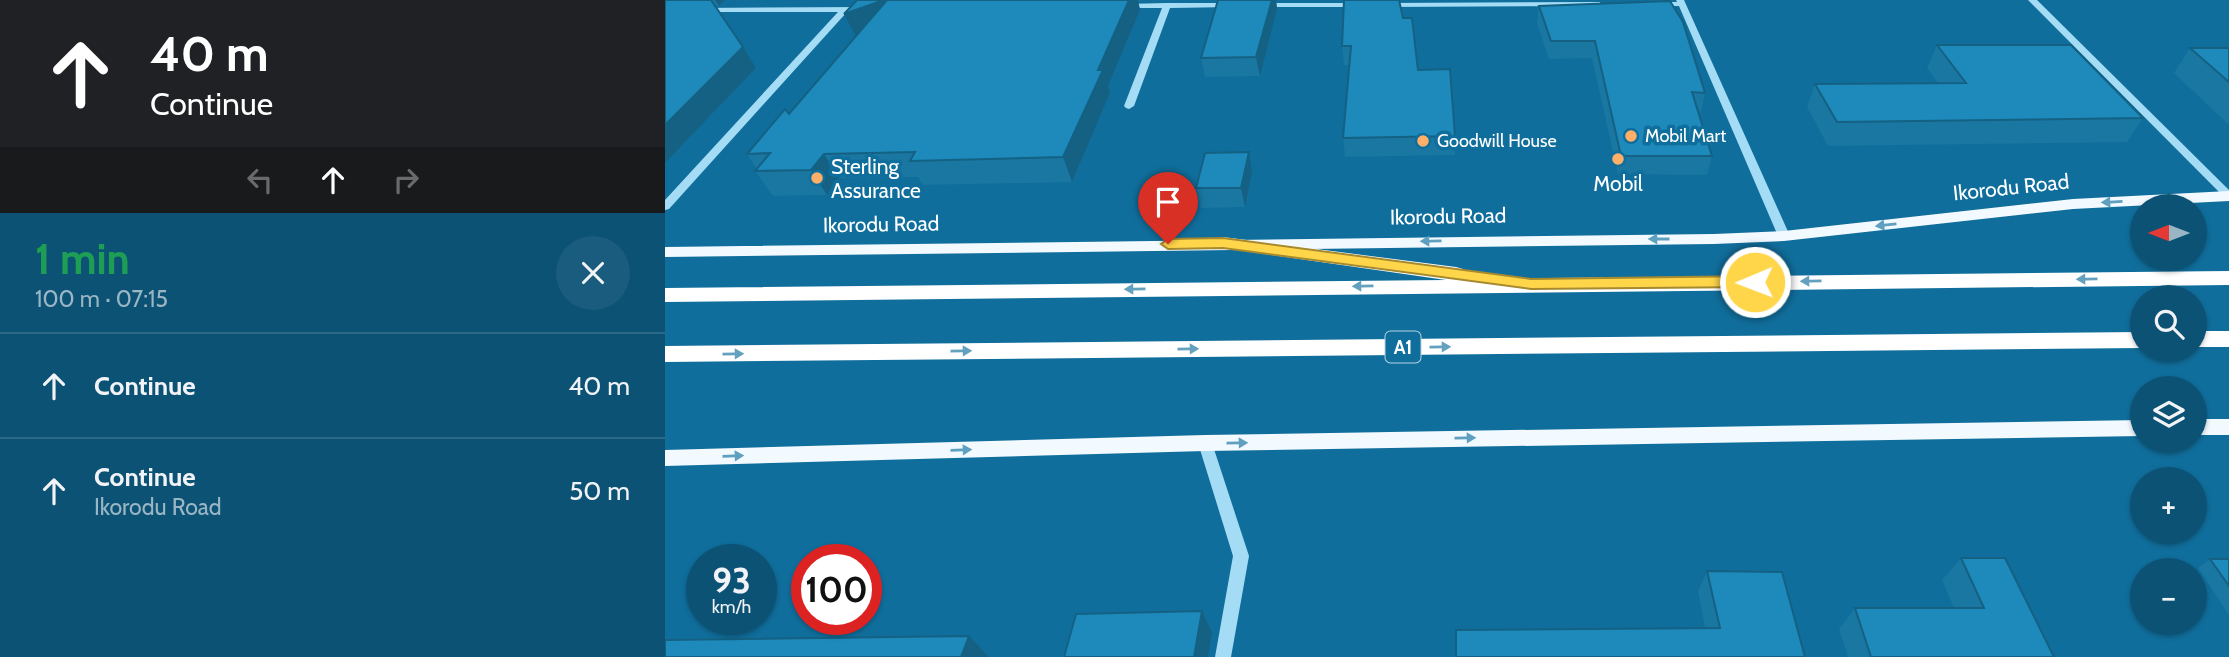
<!DOCTYPE html>
<html lang="en">
<head>
<meta charset="utf-8">
<style>
	:root { --surface:#0c5275; --page:#1a5c7d; --text:#f1f3f6; --muted:#9ab6c5; --line:#2c6987 }
	body { margin:0; font-family:Cabin,sans-serif; background:var(--page); color:var(--text); height:100vh; display:flex; flex-direction:column; font-size:26px; white-space:nowrap }
	* { box-sizing:border-box; margin:0 }
	p { font-size:23px; color:var(--muted) }
	.icon { flex:none; width:38px; height:38px; fill:none; stroke:currentColor; stroke-width:2; stroke-linecap:round; stroke-linejoin:round }
	.map { position:relative; flex:1; overflow:hidden }
	.sheet { display:flex; flex-direction:column; background:var(--surface); width:665px }
	.sheet>* { flex:none }
	.guide { background:#202124; color:#fff; overflow:hidden }
	.needle { width:46px; rotate:270deg }
	.buttons { position:absolute; left:1465px; top:194px; display:grid; gap:14px }
	.buttons a { display:grid; place-items:center; width:77px; height:77px; border-radius:50%; background:var(--surface); box-shadow:0 2px 5px #0004; font-size:35px }
	.speed { position:absolute; left:21px; top:544px; display:flex; gap:14px; font-size:35px; font-weight:700; text-align:center }
	.speed>* { display:grid; place-content:center; width:91px; height:91px; border-radius:50%; background:var(--surface); box-shadow:0 2px 5px #0004; line-height:1 }
	.speed small { font-size:18px; font-weight:400 }
	.speed .limit { border:10px solid #d22; background:#fff; color:#111 }
	.pin { position:absolute; display:grid; place-items:center; width:60px; height:60px; color:#fff; margin:-72px -30px; border-radius:50% 50% 50% 0; rotate:-45deg; box-shadow:0 0 7px #0007 }
	.pin .icon { rotate:45deg }
	.me { position:absolute; width:77px; margin:-38px; rotate:269deg; stroke-linejoin:round; filter:drop-shadow(0 0 5px #0008) }
	.turn { display:flex; align-items:center; gap:24px; height:147px; padding:0 35px; font-size:32px }
	.turn .icon { width:91px; height:91px; stroke-width:2.5 }
	.turn b { display:block; font-size:49px; line-height:60px }
	.lanes { display:flex; align-items:center; height:66px; padding:0 35px; background:#0003; justify-content:center; gap:35px; direction:ltr }
	.lanes .off { opacity:.35 }
	.round { display:grid; place-items:center; flex:none; width:74px; height:74px; border-radius:37px; background:var(--page) }
	.summary { display:flex; align-items:center; justify-content:space-between; height:119px; padding:0 35px }
	h1 { font-size:42px; font-weight:700; line-height:52px; color:#1e9e55 }
	ul { padding:0; list-style:none }
	li { display:flex; align-items:center; gap:21px; height:105px; padding:0 35px; border-top:2px solid var(--line) }
	li div { flex:1 }
	li b { display:block; font-size:26px }
	li em { font-style:normal }
	main { display:flex; flex:1; min-height:0 }
	.map>svg:first-child { display:block }
</style>
</head>
<body>
<main>
<section class="sheet">
<div class="guide">
<div class="turn"><svg class="icon" aria-label="ahead" viewBox="0 0 24 24"><path d="M12 20V5M6 11l6-6 6 6"/></svg><div><b>40 m</b>Continue</div></div>
<div class="lanes"><svg class="icon off" aria-label="left" viewBox="0 0 24 24"><path d="M17 20v-9H6M10 6l-5 5 5 5"/></svg><svg class="icon" aria-label="ahead" viewBox="0 0 24 24"><path d="M12 20V5M6 11l6-6 6 6"/></svg><svg class="icon off" aria-label="right" viewBox="0 0 24 24"><path d="M7 20v-9h11M14 6l5 5-5 5"/></svg></div>
</div>
<div class="summary"><div><h1>1 min</h1><p>100 m · 07:15</p></div><a class="round"><svg class="icon" aria-label="close" viewBox="0 0 24 24"><path d="M6 6l12 12M18 6L6 18"/></svg></a></div>
<ul>
<li><svg class="icon" aria-label="ahead" viewBox="0 0 24 24"><path d="M12 20V5M6 11l6-6 6 6"/></svg><div><b>Continue</b></div><em>40 m</em></li>
<li><svg class="icon" aria-label="ahead" viewBox="0 0 24 24"><path d="M12 20V5M6 11l6-6 6 6"/></svg><div><b>Continue</b><p>Ikorodu Road</p></div><em>50 m</em></li>
</ul>
</section>
<div class="map">
<svg width="1564" height="657" viewBox="0 0 1564 657">
	<rect width="100%" height="100%" fill="#106e9c"/>
	<g fill="none" stroke-linecap="round" stroke-linejoin="round">
		<g fill="#a4dcf5" fill-rule="evenodd">
			<path d="M1011 0H1019L1125 236 1123 239 1119 240 1113 236 1014 6H992L988 4 992 2H1012Z"/>
			<path d="M1363 0H1372L1564 190V199L1560 198Z"/>
			<path d="M932 2H935V6L719 7 715 5 719 3Z"/>
			<path d="M502 3H568L572 5 568 7 505 8 469 106 464 109 461 108 459 106 497 8H460L456 6 460 4Z"/>
			<path d="M594 3H694L698 5 694 7H594Z"/>
			<path d="M200 7 204 9 203 11 182 12 4 209 0 210V200L173 12H37L33 10 34 8Z"/>
			<path d="M540 437 545 439 547 443 584 556 566 657H550L568 556 533 443 535 439Z"/>
		</g>
		<g fill="#f2faff" fill-rule="evenodd">
			<path d="M1564 191V201L1408 209 1119 241 1049 244 0 257V247L1049 234 1119 231 1408 199Z"/>
			<rect x="1530" y="419" width="34" height="16"/>
			<path d="M1477 420V436L540 451 0 466V450L540 435Z"/>
		</g>
		<g fill="#fff" fill-rule="evenodd">
			<path d="M558 237 791 267 798 269 801 274 796 279 1564 271V285L0 302V288L781 280 551 247 548 243 551 239Z"/>
			<rect x="1530" y="331" width="34" height="16"/>
			<path d="M1477 332V348L0 362V346Z"/>
		</g>
	</g>
	<g fill="#1977a1">
		<path d="M0 0H60L54 6H50L91 68 0 163Z"/>
		<path d="M192 0H480L473 1 475 10 443 86 445 93 407 182 258 185 253 177 174 178 162 195 108 196 90 171 92 169 82 154 124 114 191 36 179 14Z"/>
		<path d="M553 0H615H611L612 9 595 76 540 77 536 58Z"/>
		<path d="M874 6 1040 93 1036 112 1033 111 1047 156 1042 175 953 174 927 58 884 59 872 23Z"/>
		<path d="M738 18 753 70 790 136V155L680 157 678 138 684 65H679L677 46Z"/>
		<path d="M1272 45 1478 118 1462 142 1163 146 1142 107 1150 84 1273 83 1262 68Z"/>
		<path d="M1525 48H1564V123H1562L1509 73Z"/>
		<path d="M587 172 580 207 536 208 531 188Z"/>
		<path d="M1296 558 1389 657H1183L1174 629 1190 608H1289L1277 580Z"/>
		<path d="M1545 559H1564V615L1533 568Z"/>
		<path d="M1042 571 1140 657 1040 628 1033 591Z"/>
	</g>
	<g fill="#146183">
		<path d="M50 0H60L54 6Z"/>
		<path d="M219 0H224L191 37 179 14Z"/>
		<path d="M464 0H473L475 10 443 86 445 93 407 182 398 157 433 70Z"/>
		<path d="M607 0H611L612 9 595 76 591 57Z"/>
		<path d="M78 47 91 68 0 163V125Z"/>
		<path d="M584 152 587 172 580 207 576 188Z"/>
		<path d="M159 154 174 178 162 195 146 170Z"/>
		<path d="M537 611 547 633 543 657H529Z"/>
		<path d="M304 636 324 657H296Z"/>
	</g>
	<g fill="#1d8abb" stroke="#146183" stroke-width="2">
		<path d="M0 0H46L78 47 0 125Z"/>
		<path d="M192 0H219L179 14Z"/>
		<path d="M222 0H464L433 70H438L398 157 245 161 250 152 159 154 146 170 90 171 105 153 82 154 120 109 124 114Z"/>
		<path d="M553 0H607L591 57 536 58Z"/>
		<path d="M679 0H734L738 18H747L753 70 785 69 790 136 678 138 686 46H677Z"/>
		<path d="M1005 1 1018 22 1040 93 1027 92 1047 156H956L930 41H886L874 6Z"/>
		<path d="M1272 45H1406L1478 118 1172 122 1150 84 1301 83Z"/>
		<path d="M1525 48H1564V82Z"/>
		<path d="M584 152 576 188H531L540 153Z"/>
		<path d="M1296 558H1340L1389 657H1206L1190 608H1319Z"/>
		<path d="M1545 559H1564V586Z"/>
		<path d="M1042 571 1117 572 1140 657H791V630L1055 628Z"/>
		<path d="M537 611 529 657H399L411 614Z"/>
		<path d="M304 636 296 657H0V640Z"/>
	</g>
	<defs><path id="oneway-solid" d="M-6-.8H1V-3.2L6.5 0L1 3.2V.8H-6Z" transform="scale(1.75)"/></defs>
	<g fill="#5f9fbf">
		<use href="#oneway-solid" transform="translate(1447 202) rotate(177)"/>
		<use href="#oneway-solid" transform="translate(1221 225) rotate(174)"/>
		<use href="#oneway-solid" transform="translate(994 239) rotate(180)"/>
		<use href="#oneway-solid" transform="translate(766 241) rotate(179)"/>
		<use href="#oneway-solid" transform="translate(800 438) rotate(-1)"/>
		<use href="#oneway-solid" transform="translate(572 443) rotate(-1)"/>
		<use href="#oneway-solid" transform="translate(296 450) rotate(-2)"/>
		<use href="#oneway-solid" transform="translate(68 456) rotate(-2)"/>
	</g>
	<g fill="#64a1bf">
		<use href="#oneway-solid" transform="translate(1422 279) rotate(179)"/>
		<use href="#oneway-solid" transform="translate(1146 281) rotate(179)"/>
		<use href="#oneway-solid" transform="translate(698 286) rotate(179)"/>
		<use href="#oneway-solid" transform="translate(470 289) rotate(179)"/>
		<use href="#oneway-solid" transform="translate(775 347) rotate(-1)"/>
		<use href="#oneway-solid" transform="translate(523 349) rotate(-1)"/>
		<use href="#oneway-solid" transform="translate(296 351) rotate(-1)"/>
		<use href="#oneway-solid" transform="translate(68 354) rotate(-1)"/>
	</g>
	<path fill="#ffd54a" stroke="#a68a30" stroke-width="2" d="M558 238 866 279 1090 276 1097 282 1090 287 866 289 558 248 503 249 496 244 503 239Z"/>
	<g fill="#ffaf68" stroke="#106e9c" stroke-width="2.5">
		<circle cx="966" cy="136" r="7"/>
		<circle cx="758" cy="141" r="7"/>
		<circle cx="953" cy="159" r="7"/>
		<circle cx="152" cy="178" r="7"/>
	</g>
	<g text-anchor="middle" dominant-baseline="central" stroke-width="7" stroke-linejoin="round" paint-order="stroke">
		<g font-size="18" fill="#fff" stroke="#106e9c" text-anchor="start">
			<text x="980" y="136">Mobil Mart</text>
			<text x="772" y="141">Goodwill House</text>
		</g>
		<rect fill="#106e9c" stroke="#b7d4e1" stroke-width="2" x="720.5" y="331.5" width="35" height="31" rx="5"/>
		<g font-size="19" font-weight="bold" fill="#fff">
			<text x="738" y="347">A1</text>
		</g>
		<g font-size="21" fill="#fff" stroke="#106e9c" text-anchor="start">
			<text x="166" y="166">Sterling<tspan x="166" dy="24">Assurance</tspan></text>
			<text x="953" y="183" text-anchor="middle">Mobil</text>
		</g>
		<g font-size="21" fill="#fff" stroke="#106e9c">
			<text transform="translate(1346 187) rotate(-6)">Ikorodu Road</text>
			<text transform="translate(783 216) rotate(-1)">Ikorodu Road</text>
			<text transform="translate(216 224) rotate(-1)">Ikorodu Road</text>
		</g>
	</g>
</svg>
<div class="buttons">
<a><svg class="needle" viewBox="-14 -14 28 28"><path d="M0-13l5 13h-10z" fill="#e53935"/><path d="M0 13l5-13h-10z" fill="#9ab6c5"/></svg></a>
<a><svg class="icon" aria-label="search" viewBox="0 0 24 24"><circle cx="10" cy="10" r="6"/><path d="M15 15l6 6"/></svg></a>
<a><svg class="icon" aria-label="layers" viewBox="0 0 24 24"><path d="M12 4l9 5-9 5-9-5zM3 14l9 5 9-5"/></svg></a>
<a>+</a>
<a>−</a>
</div>
<div class="speed"><div>93<small>km/h</small></div><div class="limit">100</div></div>
<div class="pin" style="left:503px;top:244px;background:#d93025"><svg class="icon" aria-label="arrive" viewBox="0 0 24 24"><path d="M6 21V4h12l-3 4 3 4H6"/></svg></div>
<svg class="me" style="left:1090px;top:282px" viewBox="-20 -20 40 40"><circle r="17" fill="#ffd54a" stroke="#fff" stroke-width="3"/><path d="M0-11L8 9 0 5-8 9z" fill="#fff"/></svg>
</div>
</main>
</body>
</html>
